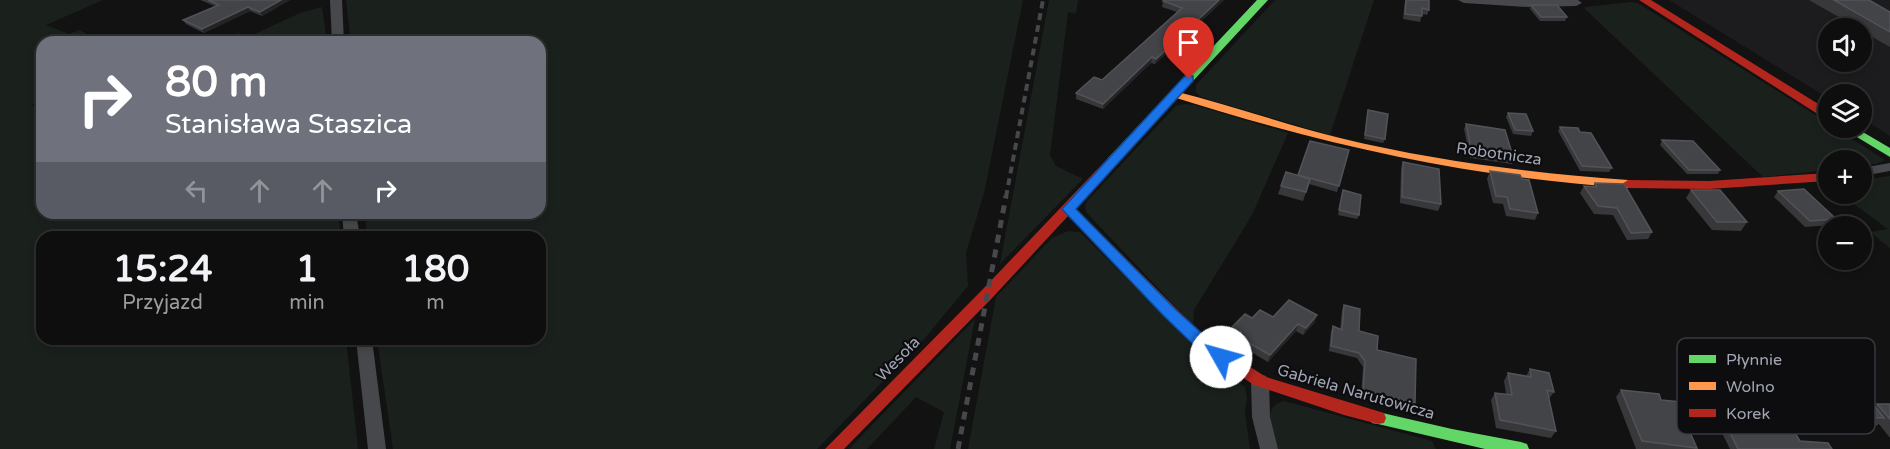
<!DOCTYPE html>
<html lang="pl">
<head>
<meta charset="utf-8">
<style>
	:root { --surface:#0e0e0e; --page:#171717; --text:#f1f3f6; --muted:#9b9c9e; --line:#2e2e2e }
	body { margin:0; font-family:"Varela Round",sans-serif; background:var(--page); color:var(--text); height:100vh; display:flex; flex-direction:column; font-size:22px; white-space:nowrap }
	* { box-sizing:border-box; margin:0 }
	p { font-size:20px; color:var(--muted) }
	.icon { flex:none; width:33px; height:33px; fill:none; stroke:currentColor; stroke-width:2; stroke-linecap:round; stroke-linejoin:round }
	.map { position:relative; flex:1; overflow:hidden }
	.panel { position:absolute; left:36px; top:231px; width:510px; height:114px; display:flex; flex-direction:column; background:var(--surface); border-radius:18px; box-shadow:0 3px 9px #0003,0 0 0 2px var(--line) }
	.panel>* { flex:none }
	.guide { position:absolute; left:36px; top:36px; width:510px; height:183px; border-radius:18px; box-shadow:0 3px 9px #0003,0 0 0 2px var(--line); background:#6f727c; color:#fff; overflow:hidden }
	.fabs { position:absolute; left:1818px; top:18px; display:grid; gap:12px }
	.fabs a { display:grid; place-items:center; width:54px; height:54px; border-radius:50%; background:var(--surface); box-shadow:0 3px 9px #0003,0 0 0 2px var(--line); font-size:30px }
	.pin { position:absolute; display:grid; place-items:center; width:51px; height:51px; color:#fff; margin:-62px -26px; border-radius:50% 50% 50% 0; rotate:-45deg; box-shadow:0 0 6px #0007 }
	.pin .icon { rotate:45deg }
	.me { position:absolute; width:66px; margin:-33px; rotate:308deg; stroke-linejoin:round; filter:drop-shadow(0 0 4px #0008) }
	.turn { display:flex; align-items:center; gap:21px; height:126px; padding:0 30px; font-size:27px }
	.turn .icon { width:78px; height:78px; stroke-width:2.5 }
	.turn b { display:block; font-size:42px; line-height:51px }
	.lanes { display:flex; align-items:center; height:57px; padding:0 30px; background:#0003; justify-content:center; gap:30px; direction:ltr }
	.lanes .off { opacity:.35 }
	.eta { display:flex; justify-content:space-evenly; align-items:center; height:102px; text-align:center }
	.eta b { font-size:36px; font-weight:700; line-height:42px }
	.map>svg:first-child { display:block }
</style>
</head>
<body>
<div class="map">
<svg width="1890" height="449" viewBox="0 0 1890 449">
	<rect width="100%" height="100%" fill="#121212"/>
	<path fill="#1c1c1e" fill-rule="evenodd" d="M1669 0H1890V136L1862 118V94H1828V98ZM1828 28H1862V62H1828Z"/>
	<g fill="#1a211c">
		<path d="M0 0H103L46 25 69 34 79 30 104 42H42V100L32 105 42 111V213H339L340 237H42V339H346L358 449H0Z"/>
		<path d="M346 0H1023L984 193 966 253 968 286 925 338 817 449H393L377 339H540V237H367L365 213H540V42H351Z"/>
		<path d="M1049 0H1078L1076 14 1068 12 1050 155 1056 166 1083 179 1000 264Z"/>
		<path d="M1275 0H1374L1330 135 1201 97 1196 92V85Z"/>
		<path d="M1631 2 1638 3 1828 123V128H1835L1885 160 1876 164H1862V160H1828V170L1763 177 1585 9V7Z"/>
		<path d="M322 7 327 42H220L239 33 248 37 300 13Z"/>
		<path d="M1184 104 1195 105 1288 133 1252 215 1194 310 1193 325 1086 212 1085 206 1087 201 1176 106Z"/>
		<path d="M1890 176V248L1870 232 1888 229 1840 194H1862V180Z"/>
		<path d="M1068 231 1080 232 1205 357 1245 387 1247 397 1245 412 1250 449H968L996 297 1052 238Z"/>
		<path d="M975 319 950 449H934L944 412 916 397 867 449H849Z"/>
		<path d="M1284 401 1432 441 1436 449H1277C1272 432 1260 407 1284 401Z"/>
	</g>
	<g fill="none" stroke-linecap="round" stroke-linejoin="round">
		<g fill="#46484b" fill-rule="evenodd">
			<path d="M330 0H342L344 42H332Z"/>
			<path d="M1458 0H1578L1582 3 1576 6 1528 7 1464 3Z"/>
			<path d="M1890 163V171L1862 176V168Z"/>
			<path d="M342 213H356L360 237H344Z"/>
			<path d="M356 339H372L386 449H368Z"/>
			<path d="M1260 374 1266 376 1269 381 1270 417 1278 449H1260L1252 417 1251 381 1254 376Z"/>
		</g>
		<g fill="#63d668" fill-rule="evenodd">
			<path d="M1257 0H1268L1117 163H1109L1107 160 1109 157Z"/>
			<path d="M1842 128H1856L1890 148V157Z"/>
			<path d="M1378 412 1452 429 1521 442 1527 444 1529 449H1485L1378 424 1372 423 1370 418 1372 413Z"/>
		</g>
		<path fill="#ff974d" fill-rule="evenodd" d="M1174 91C1230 105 1284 124 1340 138 1435 161 1531 173 1628 180L1634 184 1628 188C1466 177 1324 145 1170 96L1168 94 1170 92Z"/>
		<g fill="#b3261e" fill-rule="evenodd">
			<path d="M1639 0H1651L1828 110V118H1824Z"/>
			<path d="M1113 156 1119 160 1117 163 1075 208 1208 340 1266 377 1384 413 1386 418 1384 423 1378 424 1344 415 1254 385 1198 348 1068 216 993 297 844 449H825L983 289 1109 157Z"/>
			<path d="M1828 173V181L1709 189 1628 188 1622 184 1628 180 1709 181Z"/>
		</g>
		<path stroke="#47484b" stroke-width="4" stroke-dasharray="7 5" stroke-linecap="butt" d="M1006 197 1043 0"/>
		<path stroke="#47484b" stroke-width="5" stroke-dasharray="8 7" stroke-linecap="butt" d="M958 449 1006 196"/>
	</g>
	<g fill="#38383b">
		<path d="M200 0H290L262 16 250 11 204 33 186 24 183 20 215 6Z"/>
		<path d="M1224 0 1155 64 1151 63 1103 109 1076 99V93L1102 80 1177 12 1162 7 1163 1Z"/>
		<path d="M1405 0H1429V10L1427 15 1422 14 1420 22 1403 19Z"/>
		<path d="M1809 0H1869L1890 12V47L1862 31V28H1858Z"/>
		<path d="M1531 5 1567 17 1565 21H1540L1530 9Z"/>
		<path d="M1368 110 1385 139 1383 143 1364 139Z"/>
		<path d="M1508 113 1533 131 1531 136 1513 134 1506 117Z"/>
		<path d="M1466 124 1514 160 1512 164 1470 158 1464 129Z"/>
		<path d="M1560 127 1580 132 1612 168 1609 172 1580 171 1558 131Z"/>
		<path d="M1662 140 1720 170 1718 174H1687L1660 145Z"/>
		<path d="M1349 150 1337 192 1309 184 1303 201 1278 194 1281 186 1298 176Z"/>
		<path d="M1403 162 1441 204 1438 211 1400 203 1401 168Z"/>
		<path d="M1490 171 1522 179 1538 213 1535 220 1506 216 1503 204 1493 203 1487 179Z"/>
		<path d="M1595 183 1652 232 1648 239 1627 240 1613 215 1594 214 1580 193 1584 186H1593Z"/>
		<path d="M1343 190 1359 215 1357 219 1338 215Z"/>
		<path d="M1691 190 1747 222 1741 231 1712 230 1686 198Z"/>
		<path d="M1778 191 1836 219 1832 225 1805 227 1774 197Z"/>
		<path d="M1344 305 1359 331 1377 350 1415 403 1412 409 1361 396 1363 367 1357 358 1329 351 1331 331 1333 326 1340 330 1342 310Z"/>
		<path d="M1273 317 1315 322 1303 335 1296 331 1268 362 1227 338 1228 331Z"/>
		<path d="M1530 369 1554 392 1549 399 1556 431 1551 438 1496 428 1491 400 1495 393 1506 394 1504 381 1508 373 1526 376Z"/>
		<path d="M1621 390 1661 400 1723 423 1717 430 1688 427 1697 448 1696 449H1636L1616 397Z"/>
		<path d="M1845 398 1875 406 1877 404H1890V438L1879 424 1876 426H1852L1837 407Z"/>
		<path d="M1760 417 1800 441 1832 449H1730L1723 435 1728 429 1759 432 1754 424Z"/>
	</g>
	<g fill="#242425">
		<path d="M281 0H290L262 16 260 12Z"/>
		<path d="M1219 0H1224L1155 64 1156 59Z"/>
		<path d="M248 7 250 11 204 33 202 29Z"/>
		<path d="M1152 57 1151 63 1103 109V104Z"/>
		<path d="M1317 315 1315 322 1303 335 1306 328Z"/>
		<path d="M1298 324 1296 331 1268 362 1270 355Z"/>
	</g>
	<g fill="#434448" stroke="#525359" stroke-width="1.5">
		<path d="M208 0H281L260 12 248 7 202 29 183 20 219 5Z"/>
		<path d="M1165 0H1219L1156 59 1152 57 1103 104 1076 93 1094 77 1102 80 1182 8 1163 1Z"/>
		<path d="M1406 0H1429V10L1422 8V16L1405 14Z"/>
		<path d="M1834 0H1869L1890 12V32Z"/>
		<path d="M1531 5H1557L1567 17H1541Z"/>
		<path d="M1368 110 1388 114 1385 139 1365 135Z"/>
		<path d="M1508 113 1526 114 1533 131 1515 130Z"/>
		<path d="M1466 124 1505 130 1514 160 1472 154Z"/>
		<path d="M1560 127 1578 128 1580 132 1591 133 1612 168 1582 166Z"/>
		<path d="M1662 140 1693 141 1720 170H1689Z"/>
		<path d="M1310 141 1349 150 1339 186 1298 175Z"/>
		<path d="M1403 162 1439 169 1441 204 1402 197Z"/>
		<path d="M1490 171 1520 175 1522 179 1529 180 1538 213 1510 209 1507 197 1496 196Z"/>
		<path d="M1286 172 1310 179 1306 192 1281 186Z"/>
		<path d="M1595 183 1624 184 1652 232 1631 233 1617 208 1598 206 1584 186 1597 187Z"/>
		<path d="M1804 189 1836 219 1810 221 1778 191Z"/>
		<path d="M1343 190 1361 195 1359 215 1339 210Z"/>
		<path d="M1691 190H1720L1747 222H1717Z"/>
		<path d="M1289 300 1317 315 1306 328 1298 324 1270 355 1228 331 1245 314 1252 318 1260 310 1273 317Z"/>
		<path d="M1344 305 1360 309 1359 331 1378 336 1377 350 1416 359 1415 403 1363 391 1365 361 1359 353 1331 346 1333 326 1342 330Z"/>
		<path d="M1530 369 1549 373 1554 392 1547 390 1556 431 1500 420 1495 393 1512 395 1508 373 1531 377Z"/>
		<path d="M1621 390 1659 394 1661 400 1714 405 1723 423 1684 419 1697 448 1642 441Z"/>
		<path d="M1845 398 1869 399 1884 418 1859 417Z"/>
		<path d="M1877 404H1890V419Z"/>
		<path d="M1760 417 1786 419 1800 441 1828 443 1832 449H1738L1728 429 1769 433Z"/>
	</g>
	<path fill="#1a73e8" stroke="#114b97" stroke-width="1.5" d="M1189 75 1193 76V81L1076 209 1174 308 1228 357 1226 361 1221 363 1197 348 1163 315 1062 209 1185 76Z"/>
	<g text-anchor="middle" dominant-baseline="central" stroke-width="4.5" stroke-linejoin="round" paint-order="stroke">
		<g font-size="16" fill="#a1a6b5" stroke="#0d0c0e">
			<text transform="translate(1499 154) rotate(8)">Robotnicza</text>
			<text transform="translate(898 359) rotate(-46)">Wesoła</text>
			<text transform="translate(1356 392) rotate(16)">Gabriela Narutowicza</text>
		</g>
	</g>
	<rect x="1677" y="338" width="198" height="96" rx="9" fill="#0d0c0e" stroke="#393a40" stroke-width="1.5"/>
	<rect x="1689" y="355" width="27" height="8" fill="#63d668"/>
	<rect x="1689" y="382" width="27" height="8" fill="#ff974d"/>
	<rect x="1689" y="409" width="27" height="8" fill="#b3261e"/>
	<g font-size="16" fill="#a1a6b5">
		<text x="1726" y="365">Płynnie</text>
		<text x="1726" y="392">Wolno</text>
		<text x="1726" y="419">Korek</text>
	</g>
</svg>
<div class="fabs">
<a><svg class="icon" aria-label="sound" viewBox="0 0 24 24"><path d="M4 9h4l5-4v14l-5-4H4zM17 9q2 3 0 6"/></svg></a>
<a><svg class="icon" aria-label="layers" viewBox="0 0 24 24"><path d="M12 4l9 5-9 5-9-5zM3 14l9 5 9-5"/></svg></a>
<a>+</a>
<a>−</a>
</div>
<div class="pin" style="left:1189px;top:79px;background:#d93025"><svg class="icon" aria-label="arrive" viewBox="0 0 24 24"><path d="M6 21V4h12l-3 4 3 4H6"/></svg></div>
<svg class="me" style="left:1221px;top:357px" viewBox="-20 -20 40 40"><circle r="19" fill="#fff"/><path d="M0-13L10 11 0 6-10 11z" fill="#1a73e8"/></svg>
<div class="guide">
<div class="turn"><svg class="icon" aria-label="right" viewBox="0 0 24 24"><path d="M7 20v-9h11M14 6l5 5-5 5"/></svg><div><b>80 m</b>Stanisława Staszica</div></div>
<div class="lanes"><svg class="icon off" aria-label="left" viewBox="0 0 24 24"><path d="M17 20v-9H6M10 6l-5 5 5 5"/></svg><svg class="icon off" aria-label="ahead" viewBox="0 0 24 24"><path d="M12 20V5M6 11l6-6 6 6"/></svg><svg class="icon off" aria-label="ahead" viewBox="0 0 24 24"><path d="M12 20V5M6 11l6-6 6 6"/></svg><svg class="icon" aria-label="right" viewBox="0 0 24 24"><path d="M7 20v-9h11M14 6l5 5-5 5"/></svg></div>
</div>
<section class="panel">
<div class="eta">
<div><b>15:24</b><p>Przyjazd</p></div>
<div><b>1</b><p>min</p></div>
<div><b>180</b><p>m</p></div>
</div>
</section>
</div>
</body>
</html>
